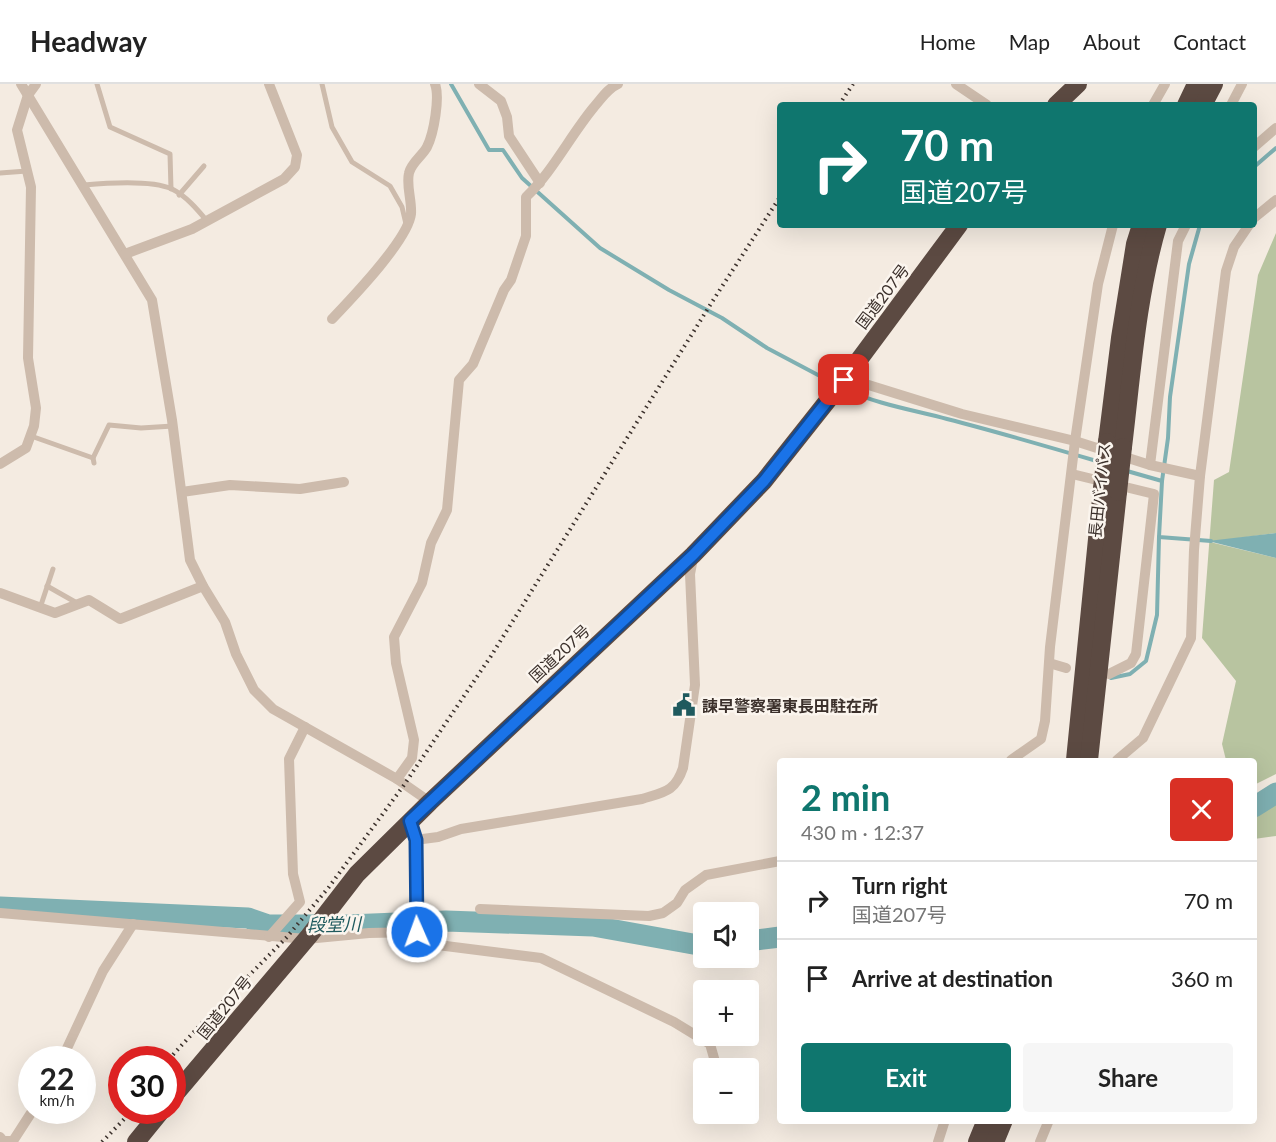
<!DOCTYPE html>
<html lang="en">
<head>
<meta charset="utf-8">
<style>
	:root { --surface:#fff; --page:#f6f6f6; --text:#222; --muted:#767676; --line:#e0e0e0; --accent:#0f766e }
	body { margin:0; font-family:Lato,"Noto Sans JP",sans-serif; background:var(--page); color:var(--text); height:100vh; display:flex; flex-direction:column; font-size:22px; white-space:nowrap }
	* { box-sizing:border-box; margin:0 }
	p { font-size:20px; color:var(--muted) }
	.icon { flex:none; width:33px; height:33px; fill:none; stroke:currentColor; stroke-width:2; stroke-linecap:round; stroke-linejoin:round }
	.map { position:relative; flex:1; overflow:hidden }
	.panel { position:absolute; left:777px; top:674px; width:480px; height:366px; display:flex; flex-direction:column; background:var(--surface); border-radius:6px; box-shadow:0 6px 24px #0002 }
	.panel>* { flex:none }
	.top-card { position:absolute; left:777px; top:18px; width:480px; height:126px; border-radius:6px; box-shadow:0 6px 24px #0002; background:#0f766e; color:#fff; overflow:hidden }
	.tools { position:absolute; left:693px; top:818px; display:grid; gap:12px }
	.tools a { display:grid; place-items:center; width:66px; height:66px; border-radius:6px; background:var(--surface); box-shadow:0 6px 24px #0002; font-size:30px }
	.speed { position:absolute; left:18px; top:962px; display:flex; gap:12px; font-size:30px; font-weight:700; text-align:center }
	.speed>* { display:grid; place-content:center; width:78px; height:78px; border-radius:50%; background:var(--surface); box-shadow:0 6px 24px #0002; line-height:1 }
	.speed small { font-size:15px; font-weight:400 }
	.speed .limit { border:9px solid #d22; background:#fff; color:#111 }
	.pin { position:absolute; display:grid; place-items:center; width:51px; height:51px; color:#fff; margin:-26px; border-radius:12px; box-shadow:0 3px 9px #0006 }
	.me { position:absolute; width:66px; margin:-33px; rotate:358deg; stroke-linejoin:round; filter:drop-shadow(0 0 4px #0008) }
	.turn { display:flex; align-items:center; gap:21px; height:126px; padding:0 24px; font-size:27px }
	.turn .icon { width:78px; height:78px; stroke-width:2.5 }
	.turn b { display:block; font-size:42px; line-height:51px }
	.round { display:grid; place-items:center; flex:none; width:63px; height:63px; border-radius:6px; background:var(--page) }
	.head { display:flex; align-items:center; justify-content:space-between; height:102px; padding:0 24px }
	h1 { font-size:36px; font-weight:700; line-height:45px; color:var(--accent) }
	.button { display:flex; gap:12px; margin-top:auto; padding:12px 24px }
	.button a { flex:1; height:69px; border-radius:6px; background:var(--accent); color:#fff; font-size:24px; font-weight:700; line-height:69px; text-align:center }
	.button a+a { background:var(--page); color:var(--text) }
	ul { padding:0; list-style:none }
	li { display:flex; align-items:center; gap:18px; height:78px; padding:0 24px; border-top:2px solid var(--line) }
	li div { flex:1 }
	li b { display:block; font-size:22px }
	li em { font-style:normal }
	header { display:flex; align-items:center; gap:36px; box-sizing:border-box; height:84px; padding:0 30px; background:var(--surface); border-bottom:2px solid var(--line) }
	header strong { font-size:28px }
	nav { display:flex; gap:33px; margin-inline-start:auto; font-size:21px }
	.map>svg:first-child { display:block }
</style>
</head>
<body>
<header>
<strong>Headway</strong>
<nav><a>Home</a><a>Map</a><a>About</a><a>Contact</a></nav>
</header>
<div class="map">
<svg width="1276" height="1058" viewBox="0 0 1276 1058">
	<rect width="100%" height="100%" fill="#f4ebe1"/>
	<g fill="#b8c4a0">
		<path d="M1276 149V449L1210 458 1276 474V690L1254 701V676H1226L1222 660 1236 597 1202 554 1214 396 1229 388 1258 191Z"/>
		<path d="M1276 716V752L1254 755V732Z"/>
	</g>
	<path fill="#7fb0b2" d="M1276 449V474L1208 457Z"/>
	<g fill="none" stroke-linecap="round" stroke-linejoin="round">
		<g stroke="#7fb0b2" stroke-width="4">
			<path d="M451 0 489 66H503L522 94 600 164 669 206 722 234 767 264 835 300"/>
			<path d="M1254 83 1276 64"/>
			<path d="M845 305C876 320 913 326 947 335 998 348 1049 363 1100 378"/>
			<path d="M1127 387 1162 397 1168 354 1170 313 1189 180 1200 141"/>
			<path d="M1162 397 1159 453 1211 457"/>
			<path d="M1111 594 1130 590 1146 577 1157 531 1159 453"/>
		</g>
		<g stroke="#7fb0b2" stroke-width="21">
			<path d="M1254 723 1276 709"/>
			<path d="M0 823 248 834 268 841H348L446 837 593 842 704 862"/>
			<path d="M748 857 780 853"/>
		</g>
		<g stroke="#cdbbac" stroke-width="5">
			<path d="M97 0 110 43 170 70 171 105"/>
			<path d="M322 0 332 43 352 78 390 102 402 123 406 140"/>
			<path d="M0 89 27 87"/>
			<path d="M84 101C106 99 152 96 172 105 186 112 197 125 207 137"/>
			<path d="M179 111 204 82"/>
			<path d="M31 352 93 374 94 379"/>
			<path d="M93 374 109 341 141 344 173 342"/>
			<path d="M47 502 77 519"/>
			<path d="M40 524 53 485"/>
		</g>
		<g stroke="#cdbbac" stroke-width="10">
			<path d="M21 0 152 216 172 336 190 476 203 502 225 538 236 570 254 606 273 625 397 695 430 718"/>
			<path d="M479 0 501 17 507 33 509 52 540 99"/>
			<path d="M956 0 987 21"/>
			<path d="M1153 21 1165 0"/>
			<path d="M1231 21 1242 0"/>
			<path d="M1254 63 1276 44"/>
			<path d="M1254 134 1276 116"/>
			<path d="M125 170 192 145 284 95 295 83 297 71 269 0"/>
			<path d="M332 235C352 214 408 156 411 130 412 116 406 102 409 89 411 79 423 71 427 63 434 49 440 13 435 0"/>
			<path d="M846 294 962 330 1075 357 1150 381 1200 392"/>
			<path d="M0 380 26 364 34 342 36 324 28 274 31 103 17 46 28 11 36 0"/>
			<path d="M1150 381 1178 157 1186 141"/>
			<path d="M1072 390 1154 410 1136 570 1131 579 1109 590"/>
			<path d="M182 408 230 401 300 405 344 398"/>
			<path d="M0 509 55 529 89 516 120 535 203 502"/>
			<path d="M1049 579 1066 584"/>
			<path d="M1011 676 1041 655 1045 637 1050 563 1075 357 1098 200 1113 141"/>
			<path d="M1117 676 1143 654 1191 554 1194 466 1200 392 1226 187 1234 163 1249 141"/>
			<path d="M397 695 412 674 414 656 396 579 394 553 422 499 431 459 447 426 459 296 473 280 504 206 511 196 526 152V113C553 87 570 52 594 23 602 14 607 5 618 0"/>
			<path d="M410 737 415 756 417 848 422 859 541 874 674 938 710 960 716 981"/>
			<path d="M415 756 438 753 461 745 642 715C664 708 675 708 683 684L695 601 690 490 693 474"/>
			<path d="M480 825 649 832 663 829 677 819 685 806 706 791 780 777"/>
			<path d="M0 829 306 855 369 849 417 848"/>
			<path d="M269 853 300 818 293 790 289 675 305 643"/>
			<path d="M62 975 103 887 133 840"/>
			<path d="M0 1053 3 1057H13L33 1026"/>
			<path d="M938 1058 945 1036"/>
			<path d="M1040 1058 1049 1036"/>
		</g>
		<g stroke="#5c4a42" stroke-width="18">
			<path d="M1056 21 1078 0"/>
			<path d="M1186 21 1196 0"/>
			<path d="M1203 21 1214 0"/>
			<path d="M1107 358 1120 254 1135 160 1141 141"/>
			<path d="M1123 363C1132 289 1137 213 1158 141"/>
			<path d="M1075 676 1102 405"/>
			<path d="M1089 676 1118 408"/>
			<path d="M172 1014 309 852 357 790 430 718 693 471 764 397 844 296 959 141"/>
			<path d="M136 1058 162 1026"/>
			<path d="M977 1058 986 1036"/>
			<path d="M995 1058 1004 1036"/>
		</g>
		<g stroke="#3b302b" stroke-width="4" stroke-dasharray="1.5 4.5" stroke-linecap="butt">
			<path d="M839 21 853 0"/>
			<path d="M169 975 204 937 286 854 329 803 404 701 491 572 712 218 780 113"/>
			<path d="M102 1058 133 1026"/>
		</g>
		<g stroke="#5c4a42" stroke-width="18">
			<path d="M1102 405 1107 358"/>
			<path d="M1118 408 1123 363"/>
		</g>
	</g>
	<g fill="none" stroke-linecap="round" stroke-linejoin="round">
		<g stroke="#114b97" stroke-width="15">
			<path id="route" d="M417 848 416 756 410 737 693 471 764 397 844 296"/>
		</g>
		<use href="#route" stroke="#1a73e8" stroke-width="10"/>
	</g>
	<defs>
		<g id="civic-bare" transform="scale(1.8)"><path d="M-.6-6.5H3V-4.5H.6V-3L4-1V1h2V6H-6V1h2V-1L-.6-3ZM-1.2 2.5V6h2.4V2.5Z" fill="#1f5a5e" stroke="#fbf5ee" stroke-width="2.5" paint-order="stroke"/></g>
	</defs>
	<g fill-rule="evenodd">
		<use href="#civic-bare" x="684" y="621"/>
	</g>
	<g text-anchor="middle" dominant-baseline="central" stroke-width="5" stroke-linejoin="round" paint-order="stroke">
		<g font-size="16" fill="#3b302b" stroke="#fbf5ee">
			<text transform="translate(882 212) rotate(-53)">国道207号</text>
			<text transform="translate(1099 406) rotate(-84)">長田バイパス</text>
			<text transform="translate(559 569) rotate(-43)">国道207号</text>
			<text transform="translate(224 923) rotate(-51)">国道207号</text>
		</g>
		<g font-size="16" font-weight="bold" fill="#3b302b" stroke="#fbf5ee" text-anchor="start">
			<text x="702" y="621">諫早警察署東長田駐在所</text>
		</g>
		<g font-size="18" font-style="italic" fill="#1f5a5e" stroke="#fbf5ee">
			<text transform="translate(334 840) rotate(-1)">段堂川</text>
		</g>
	</g>
</svg>
<div class="tools">
<a><svg class="icon" aria-label="sound" viewBox="0 0 24 24"><path d="M4 9h4l5-4v14l-5-4H4zM17 9q2 3 0 6"/></svg></a>
<a>+</a>
<a>−</a>
</div>
<div class="speed"><div>22<small>km/h</small></div><div class="limit">30</div></div>
<div class="pin" style="left:844px;top:296px;background:#d93025"><svg class="icon" aria-label="arrive" viewBox="0 0 24 24"><path d="M6 21V4h12l-3 4 3 4H6"/></svg></div>
<svg class="me" style="left:417px;top:848px" viewBox="-20 -20 40 40"><circle r="17" fill="#1a73e8" stroke="#fff" stroke-width="3"/><path d="M0-11L8 9 0 5-8 9z" fill="#fff"/></svg>
<div class="top-card">
<div class="turn"><svg class="icon" aria-label="right" viewBox="0 0 24 24"><path d="M7 20v-9h11M14 6l5 5-5 5"/></svg><div><b>70 m</b>国道207号</div></div>
</div>
<section class="panel">
<div class="head"><div><h1>2 min</h1><p>430 m · 12:37</p></div><a class="round" style="background:#d93025;color:#fff"><svg class="icon" aria-label="close" viewBox="0 0 24 24"><path d="M6 6l12 12M18 6L6 18"/></svg></a></div>
<ul>
<li><svg class="icon" aria-label="right" viewBox="0 0 24 24"><path d="M7 20v-9h11M14 6l5 5-5 5"/></svg><div><b>Turn right</b><p>国道207号</p></div><em>70 m</em></li>
<li><svg class="icon" aria-label="arrive" viewBox="0 0 24 24"><path d="M6 21V4h12l-3 4 3 4H6"/></svg><div><b>Arrive at destination</b></div><em>360 m</em></li>
</ul>
<div class="button"><a>Exit</a><a>Share</a></div>
</section>
</div>
</body>
</html>
